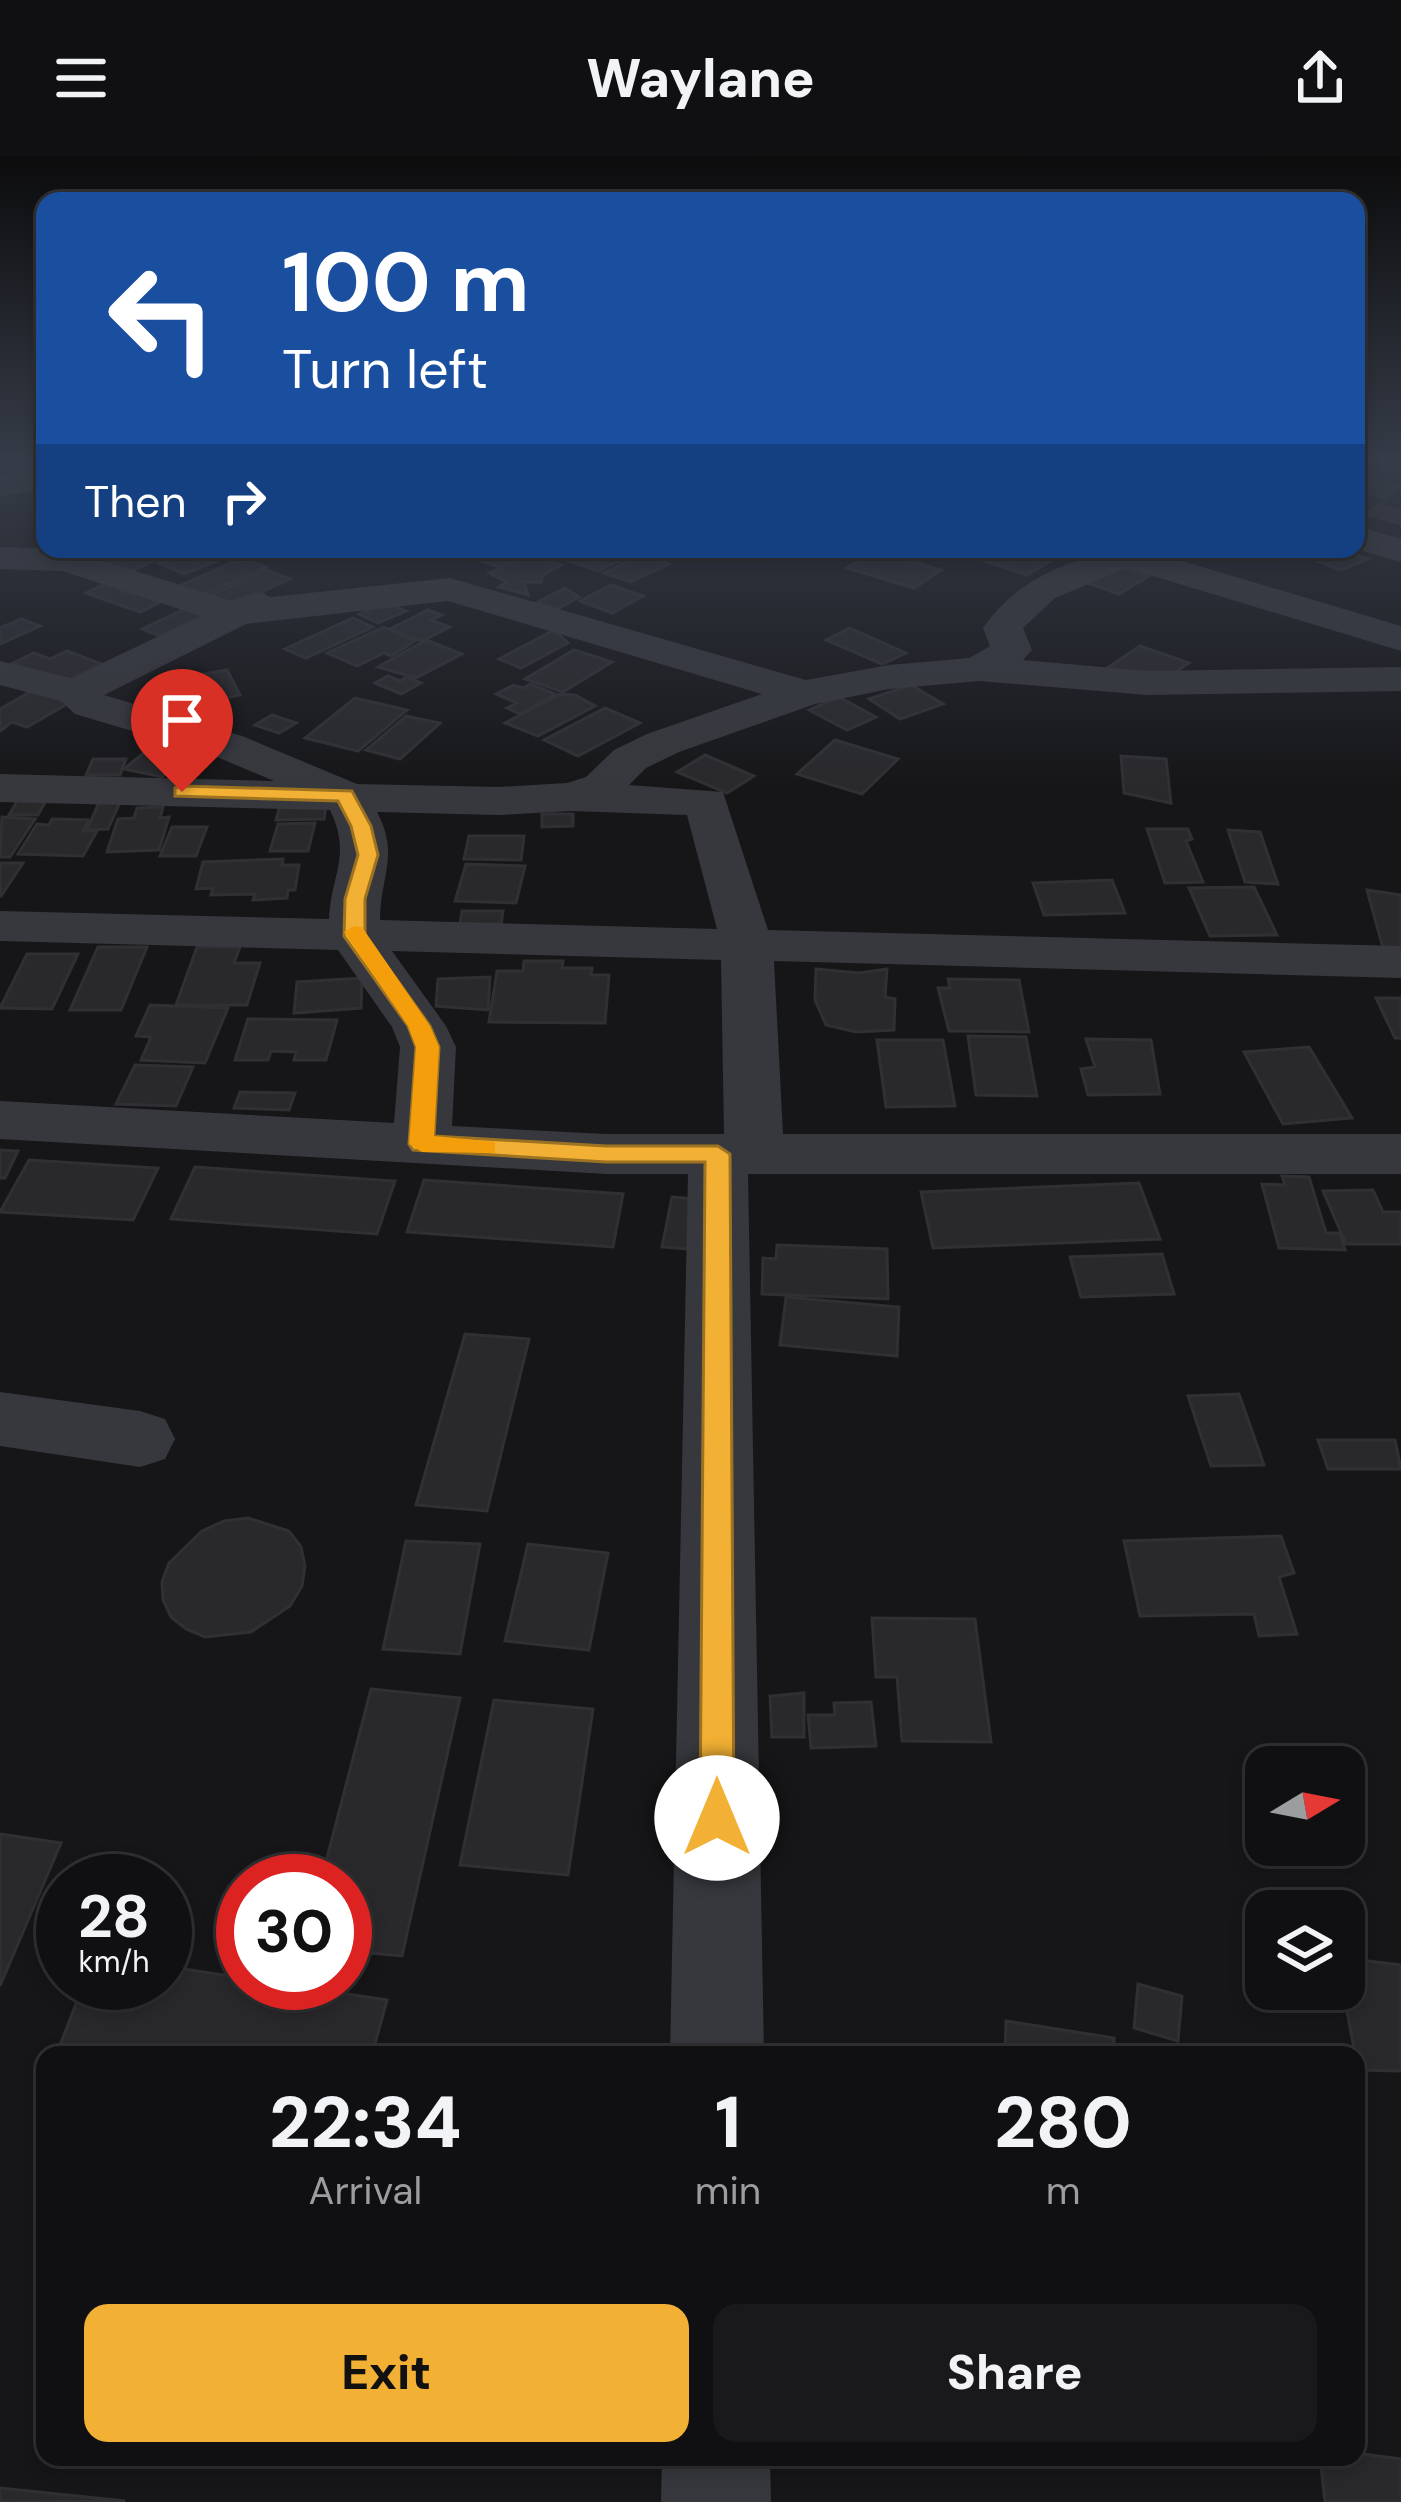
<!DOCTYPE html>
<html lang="en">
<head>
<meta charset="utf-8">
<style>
	:root { --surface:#101012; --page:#19191b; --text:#f1f3f6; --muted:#9c9d9f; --line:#303032; --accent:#f2b134 }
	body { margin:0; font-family:"DM Sans",sans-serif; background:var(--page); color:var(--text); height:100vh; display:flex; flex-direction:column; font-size:45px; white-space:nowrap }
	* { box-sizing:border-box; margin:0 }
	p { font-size:39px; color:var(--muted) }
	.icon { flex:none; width:66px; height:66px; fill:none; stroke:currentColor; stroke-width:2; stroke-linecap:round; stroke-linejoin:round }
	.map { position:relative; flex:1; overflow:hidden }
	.drawer { position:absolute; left:36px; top:1890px; width:1329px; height:420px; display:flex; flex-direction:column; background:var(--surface); border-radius:24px; box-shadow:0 6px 18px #0003,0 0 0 3px var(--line) }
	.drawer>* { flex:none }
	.banner { position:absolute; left:36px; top:36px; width:1329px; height:366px; border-radius:24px; box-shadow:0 6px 18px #0003,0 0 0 3px var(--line); background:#1a4fa0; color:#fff; overflow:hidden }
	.needle { width:78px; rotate:80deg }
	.controls { position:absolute; left:1245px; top:1590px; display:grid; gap:24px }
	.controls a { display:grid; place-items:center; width:120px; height:120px; border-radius:24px; background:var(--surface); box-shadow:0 6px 18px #0003,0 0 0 3px var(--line); font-size:60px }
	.speed { position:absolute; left:36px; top:1698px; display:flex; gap:24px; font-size:60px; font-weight:700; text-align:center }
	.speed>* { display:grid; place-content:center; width:156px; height:156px; border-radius:50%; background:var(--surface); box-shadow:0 6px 18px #0003,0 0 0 3px var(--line); line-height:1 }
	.speed small { font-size:30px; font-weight:400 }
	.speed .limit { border:18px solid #d22; background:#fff; color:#111 }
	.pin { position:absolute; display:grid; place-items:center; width:102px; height:102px; color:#fff; margin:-123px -51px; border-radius:50% 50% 50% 0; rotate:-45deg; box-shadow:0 0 12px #0007 }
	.pin .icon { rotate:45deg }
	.me { position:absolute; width:132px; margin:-66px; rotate:0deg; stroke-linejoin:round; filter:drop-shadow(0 0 9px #0008) }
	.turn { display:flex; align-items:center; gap:42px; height:252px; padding:0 48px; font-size:54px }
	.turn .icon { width:156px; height:156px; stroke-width:2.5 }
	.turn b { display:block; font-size:84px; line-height:102px }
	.then { display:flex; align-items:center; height:114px; padding:0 48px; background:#0003; gap:24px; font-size:45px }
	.eta { display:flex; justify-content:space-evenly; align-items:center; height:204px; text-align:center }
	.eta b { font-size:72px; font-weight:800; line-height:84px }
	.primary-button { display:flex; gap:24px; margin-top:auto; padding:24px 48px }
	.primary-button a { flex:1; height:138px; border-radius:24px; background:var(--accent); color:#111; font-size:48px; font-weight:800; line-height:138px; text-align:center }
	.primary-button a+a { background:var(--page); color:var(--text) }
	header { display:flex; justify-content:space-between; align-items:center; height:156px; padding:0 48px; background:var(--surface); font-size:54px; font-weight:800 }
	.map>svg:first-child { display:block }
</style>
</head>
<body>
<header><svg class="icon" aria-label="menu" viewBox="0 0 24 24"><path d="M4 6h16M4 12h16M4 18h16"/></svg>Waylane<svg class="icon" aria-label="share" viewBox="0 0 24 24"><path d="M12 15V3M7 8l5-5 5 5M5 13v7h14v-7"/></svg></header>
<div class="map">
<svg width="1401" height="2346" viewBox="0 0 1401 2346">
	<rect width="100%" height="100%" fill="#161618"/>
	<g fill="#29292c" stroke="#303034" stroke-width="3">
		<path d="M1364 322 1399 330 1386 343 1356 331Z"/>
		<path d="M1380 349 1401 355V368L1367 358Z"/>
		<path d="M89 393H146L165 400 130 416 78 398Z"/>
		<path d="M195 393 227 401 184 418 159 407Z"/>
		<path d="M456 393H514L526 397 499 411 451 395Z"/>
		<path d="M581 393H624L636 397 598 415 563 403Z"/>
		<path d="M972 393H1070L1027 419 963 398Z"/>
		<path d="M1334 393H1344L1368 403 1341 414 1312 403Z"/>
		<path d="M875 394 941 414 914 432 847 412Z"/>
		<path d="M645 397 669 408 630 426 604 417Z"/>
		<path d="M533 398 561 409 543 419 541 426H524L528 439 499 431 507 426 489 417Z"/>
		<path d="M249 405 266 411 204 439 179 430 231 407Z"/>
		<path d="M1111 408 1149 420 1119 438 1082 425Z"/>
		<path d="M266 414 290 423 261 436 264 439 228 449 208 441Z"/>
		<path d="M113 424 131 430 122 435 135 439 145 434 168 442 140 456 86 437Z"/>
		<path d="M611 429 643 440 612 457 580 445Z"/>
		<path d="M565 432 579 441 557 453 538 446Z"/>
		<path d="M386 447 406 455 378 467 359 458Z"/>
		<path d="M187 452 205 459 161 480 142 473Z"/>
		<path d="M428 454 442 459 431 464 450 471 422 485 390 473Z"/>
		<path d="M353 462 373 471 306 502 285 493Z"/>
		<path d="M21 463 40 470 0 488V472Z"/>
		<path d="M384 471 415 485 391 500 384 497 357 510 327 497Z"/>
		<path d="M850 472 906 497 882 508 826 484Z"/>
		<path d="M554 474 568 487 521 512 499 503Z"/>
		<path d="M426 484 462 498 416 522 378 511Z"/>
		<path d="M1140 490 1189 507 1165 523 1106 513Z"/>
		<path d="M574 494 612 506 563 536 525 523Z"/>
		<path d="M67 495 104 509 66 528 13 507 34 497 50 503Z"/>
		<path d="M227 514 240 539 206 546 193 520Z"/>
		<path d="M388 520 400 525 406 521 421 527 401 538 375 527Z"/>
		<path d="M530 528 555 538 520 558 507 552 517 547 496 538 514 529 523 532Z"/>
		<path d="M911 529 943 548 900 563 869 543Z"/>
		<path d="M32 535 69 547 27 571 12 566 0 575V553Z"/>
		<path d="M560 538 575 539 595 550 538 580 505 567Z"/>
		<path d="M839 541 876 561 847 574 809 554Z"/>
		<path d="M355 542 407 554 358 595 305 582Z"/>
		<path d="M605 552 640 567 578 600 544 584Z"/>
		<path d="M272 559 296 567 279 577 255 569Z"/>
		<path d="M406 560 440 567 400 603 366 594Z"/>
		<path d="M164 580 201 588 162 621 124 613Z"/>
		<path d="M835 584 898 603 862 638 797 618Z"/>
		<path d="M705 599 754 620 727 637 677 616Z"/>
		<path d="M1121 600 1166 603 1171 647 1124 637Z"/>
		<path d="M93 603H126L120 619H86Z"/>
		<path d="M23 635 51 636 38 659H9Z"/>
		<path d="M100 644H121L108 673 87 674Z"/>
		<path d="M327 644 324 663 276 664 281 646Z"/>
		<path d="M163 651 160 662 169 661 159 694 107 696 118 663 134 662 137 652Z"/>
		<path d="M542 658H573V670L542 671Z"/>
		<path d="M2 661 35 663 10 701H0Z"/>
		<path d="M52 663 89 664 83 675H97L83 700 18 698 37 668 49 669Z"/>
		<path d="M315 667 308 695H270L278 668Z"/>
		<path d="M172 671H207L196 700H160Z"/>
		<path d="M1147 673H1188L1192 683 1186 685 1203 726 1165 727Z"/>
		<path d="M1228 674 1260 676 1278 728 1245 726Z"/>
		<path d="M469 680H524L521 704 464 703Z"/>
		<path d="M283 703 282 709H299L295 734H288L287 742 253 744 255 738 211 739 213 732 196 733 203 706Z"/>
		<path d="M0 707H23L1 740H0Z"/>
		<path d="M466 708 525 710 516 747 455 745Z"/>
		<path d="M1112 724 1125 757 1044 759 1033 727Z"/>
		<path d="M1254 731 1277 779 1210 780 1189 732Z"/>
		<path d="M1367 734 1401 739V795L1383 792Z"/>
		<path d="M462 755H503L501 768H460Z"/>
		<path d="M98 791H147L121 854H70Z"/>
		<path d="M197 791H240L234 807H260L247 849H176Z"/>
		<path d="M27 798H78L52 853 0 852Z"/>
		<path d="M524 805H563L562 812H592L591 819H609L605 867 489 866 497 815H523Z"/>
		<path d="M816 813 859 817 887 813 885 841 895 843 894 874 856 876 826 869 815 844Z"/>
		<path d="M490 821 488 854 436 850 438 823Z"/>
		<path d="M362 822 361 852 294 857 297 826Z"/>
		<path d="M948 823 1019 824 1029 876 949 875 938 832H950Z"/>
		<path d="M1376 842H1401V882H1395Z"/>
		<path d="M150 849 228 852 205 907 141 904 151 881 136 880Z"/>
		<path d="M248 863 337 864 326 904H294L296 896 271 895 268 904H235Z"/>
		<path d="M968 880 1026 881 1037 940 976 939Z"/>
		<path d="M1086 883 1151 884 1160 938 1088 939 1081 913 1095 911Z"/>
		<path d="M877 884H943L955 950 886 951Z"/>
		<path d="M1309 891 1352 962 1283 968 1244 896Z"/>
		<path d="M135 909 193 911 176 950 116 948Z"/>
		<path d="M240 936 295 937 289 954 234 952Z"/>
		<path d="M0 994 18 995 5 1022H0Z"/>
		<path d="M29 1004 158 1012 133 1064 0 1056Z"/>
		<path d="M195 1011 395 1025 377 1078 171 1063Z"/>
		<path d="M1282 1020 1309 1021 1326 1077H1340L1345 1094 1279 1092 1262 1028 1285 1029Z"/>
		<path d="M424 1024 623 1038 613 1091 407 1076Z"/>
		<path d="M1139 1027 1160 1083 933 1092 921 1036Z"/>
		<path d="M1373 1034 1383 1056H1401V1088H1346L1323 1035Z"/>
		<path d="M672 1041 708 1044 699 1094 662 1091Z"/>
		<path d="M777 1089 887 1093 888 1143 762 1138 763 1102 776 1103Z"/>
		<path d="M1162 1098 1174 1138 1081 1141 1070 1101Z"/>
		<path d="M786 1141 899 1151 897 1200 780 1189Z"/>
		<path d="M465 1178 529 1183 487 1355 416 1349Z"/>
		<path d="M1239 1238 1264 1309 1211 1310 1188 1240Z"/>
		<path d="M1318 1284H1395L1401 1313H1328Z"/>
		<path d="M248 1362 289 1375 301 1391 305 1410 302 1430 290 1450 251 1476 205 1481 186 1473 171 1461 163 1444 162 1426 169 1407 202 1375 224 1365Z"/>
		<path d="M1281 1380 1294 1417 1279 1421 1297 1478 1259 1480 1254 1458 1140 1460 1124 1385Z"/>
		<path d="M406 1385 480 1388 460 1498 383 1493Z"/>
		<path d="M528 1388 608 1397 589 1494 505 1485Z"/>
		<path d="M872 1462 975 1463 991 1586 902 1585 897 1521H876Z"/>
		<path d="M371 1533 460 1542 402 1800 345 1795V1725H321Z"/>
		<path d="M804 1537V1581H772L770 1540Z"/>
		<path d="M494 1544 593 1553 568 1719 460 1709Z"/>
		<path d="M871 1546 876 1590 811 1592 808 1559H835L834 1547Z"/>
		<path d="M0 1678 61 1687 0 1830Z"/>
		<path d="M1344 1802 1401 1809V1915L1358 1914 1343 1833Z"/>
		<path d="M165 1810 243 1822V1827H276L387 1844 372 1899 57 1897 84 1827H165Z"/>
		<path d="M1138 1828 1182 1840 1178 1885 1134 1872Z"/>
		<path d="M1006 1865 1114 1882V1899H1005Z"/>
		<path d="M1356 2297 1401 2303V2346H1325L1320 2301H1356Z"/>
		<path d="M0 2332 125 2345 0 2346Z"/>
	</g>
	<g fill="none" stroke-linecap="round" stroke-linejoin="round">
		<g fill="#37383d" fill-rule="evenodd">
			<path d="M7 305H41L44 334 0 340V320L12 319Z"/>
			<path d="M1356 370 1401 383V406L1356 393Z"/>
			<path d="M0 391 65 393 232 445 256 436 271 441 450 422 806 524 889 509 969 502 990 490 983 472C1010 433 1045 415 1090 400L1085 393H1142L1401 470V495L1127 412 1055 442 1023 472 1032 494 1023 504 1147 515 1401 511V535L1147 539 979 525 889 533 815 548 679 596 646 612 629 629 723 636 768 774 1401 790V822L774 805 783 978H1401V1018H748L764 1899H670L688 1018H606L0 983V945L394 967 400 891 392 871 338 794 0 785V755L329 763C331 718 352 700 330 654L0 646V618L274 625 210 598 75 558 61 545 0 529V505L71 522 201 460 62 415 0 413ZM448 445 762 538 647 578 614 594 586 621 567 627 499 631 357 628 242 580 104 539 246 468ZM571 655 687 659 717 773 380 764C380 720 400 700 377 656L499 659ZM392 795 721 804 724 978H606L452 970 456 891 446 870Z"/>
			<path d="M0 1236 140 1255 165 1263 175 1283 165 1303 140 1311 0 1290Z"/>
			<path d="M662 2301H770L771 2346H661Z"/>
		</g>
	</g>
	<linearGradient id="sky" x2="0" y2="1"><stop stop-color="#0c0c0d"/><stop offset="0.48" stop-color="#363c48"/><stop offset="1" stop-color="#363c48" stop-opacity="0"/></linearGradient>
	<rect width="1401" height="633" fill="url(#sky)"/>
	<path fill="#f2b134" stroke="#9d7322" stroke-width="3" d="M182 630 352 635 371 670 378 699 365 743V779L430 870 439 891 434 980 606 990H718L730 998 734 1662 729 1674 717 1679 705 1674 700 1662 705 1006H606L413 994 409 988 416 891 408 870 344 780 345 743 358 699 351 670 338 645 175 640V632Z"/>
	<path fill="#f59e0b" d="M354 770 362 771 430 870 439 891 434 980 495 986V997L422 996 409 988 416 891 408 870 344 776Z"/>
</svg>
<div class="controls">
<a><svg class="needle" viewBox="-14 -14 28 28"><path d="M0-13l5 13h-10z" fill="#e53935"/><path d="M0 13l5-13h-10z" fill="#9c9d9f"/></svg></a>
<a><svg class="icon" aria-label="layers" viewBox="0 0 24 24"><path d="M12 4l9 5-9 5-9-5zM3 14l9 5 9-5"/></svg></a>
</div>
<div class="speed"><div>28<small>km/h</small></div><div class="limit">30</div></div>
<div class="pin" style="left:182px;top:636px;background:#d93025"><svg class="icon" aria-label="arrive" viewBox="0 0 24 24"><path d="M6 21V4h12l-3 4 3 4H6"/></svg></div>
<svg class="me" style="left:717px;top:1662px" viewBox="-20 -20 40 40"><circle r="19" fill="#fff"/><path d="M0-13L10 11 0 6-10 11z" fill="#f2b134"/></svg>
<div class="banner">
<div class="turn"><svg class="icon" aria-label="left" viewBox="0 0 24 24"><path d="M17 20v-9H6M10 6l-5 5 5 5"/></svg><div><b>100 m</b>Turn left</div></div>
<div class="then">Then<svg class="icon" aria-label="right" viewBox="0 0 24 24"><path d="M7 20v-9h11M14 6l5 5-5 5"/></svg></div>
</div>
<section class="drawer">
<div class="eta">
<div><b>22:34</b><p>Arrival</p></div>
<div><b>1</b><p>min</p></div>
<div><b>280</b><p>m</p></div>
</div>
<div class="primary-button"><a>Exit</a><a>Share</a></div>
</section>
</div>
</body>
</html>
